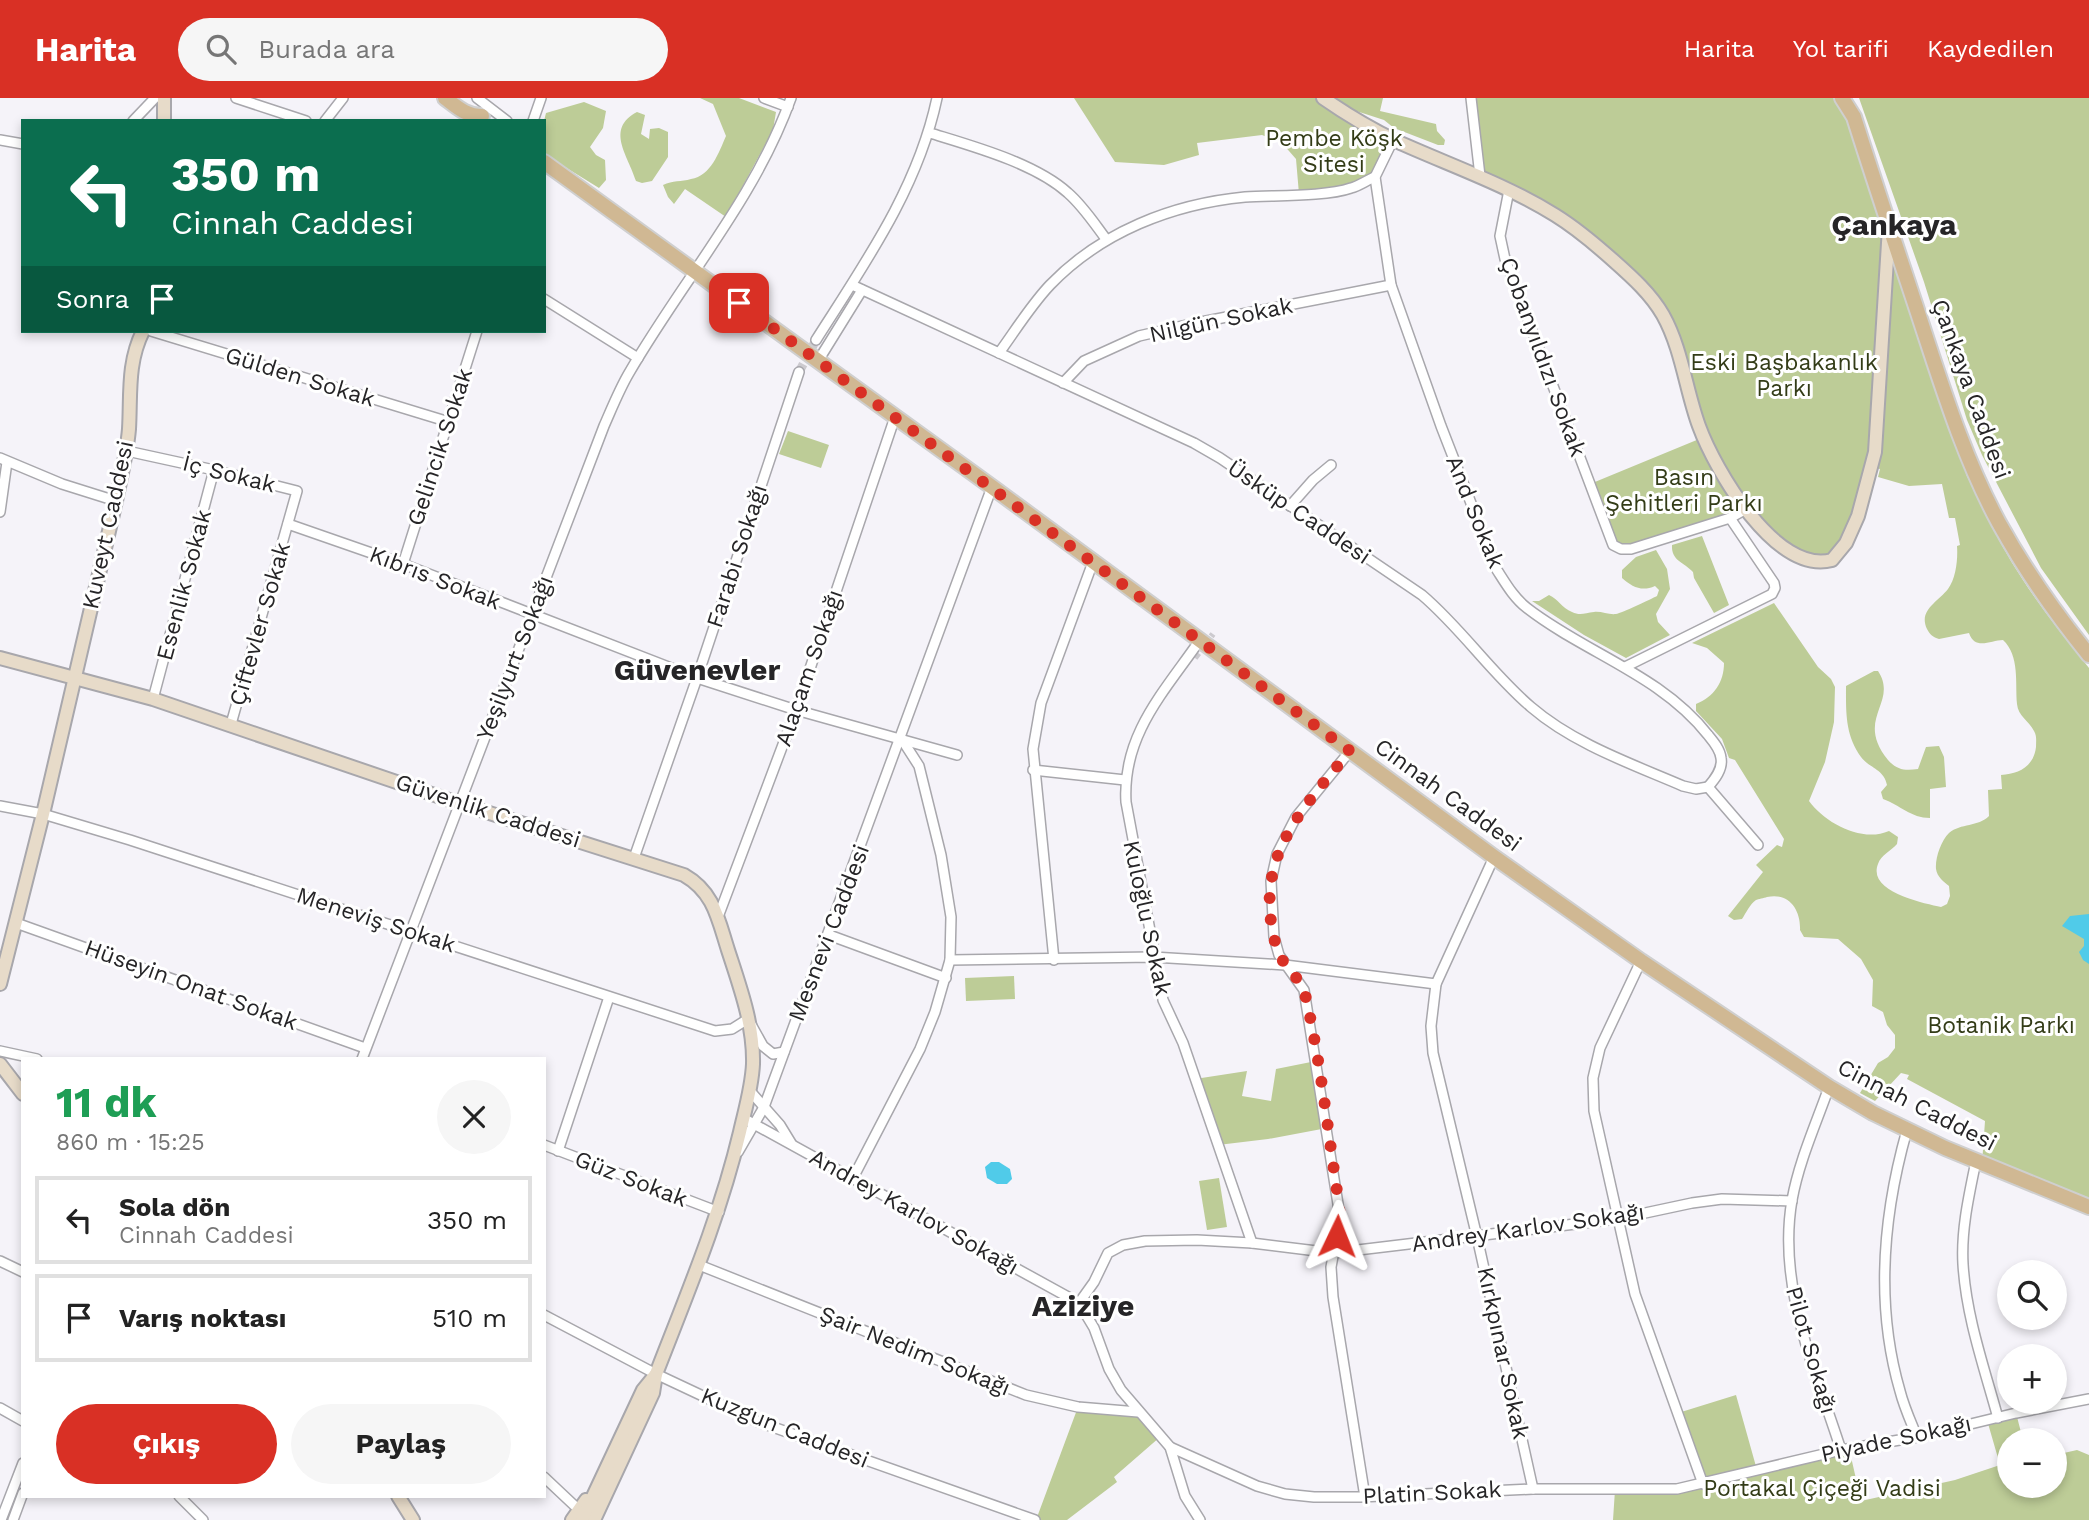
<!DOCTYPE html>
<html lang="tr">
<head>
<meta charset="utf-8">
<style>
	:root { --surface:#fff; --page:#f6f6f6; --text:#222; --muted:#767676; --line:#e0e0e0; --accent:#d93025 }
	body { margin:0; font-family:"Work Sans",sans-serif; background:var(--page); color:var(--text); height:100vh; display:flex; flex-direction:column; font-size:26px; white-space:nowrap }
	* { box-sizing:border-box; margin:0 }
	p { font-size:23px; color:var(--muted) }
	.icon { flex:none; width:38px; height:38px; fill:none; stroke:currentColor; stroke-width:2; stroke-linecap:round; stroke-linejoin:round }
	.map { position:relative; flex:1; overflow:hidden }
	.panel { position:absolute; left:21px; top:959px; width:525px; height:441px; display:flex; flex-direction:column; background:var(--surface); border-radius:0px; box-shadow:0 4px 10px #0003 }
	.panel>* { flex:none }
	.banner { position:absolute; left:21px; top:21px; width:525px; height:214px; border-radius:0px; box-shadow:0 4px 10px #0003; background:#0b6e4f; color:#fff; overflow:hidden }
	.fabs { position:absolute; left:1997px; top:1162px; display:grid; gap:14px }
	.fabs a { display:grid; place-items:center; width:70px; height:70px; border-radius:50%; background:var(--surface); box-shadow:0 4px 10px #0003; font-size:35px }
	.pin { position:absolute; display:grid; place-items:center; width:60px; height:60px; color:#fff; margin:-30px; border-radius:14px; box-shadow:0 4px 10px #0006 }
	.me { position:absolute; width:77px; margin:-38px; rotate:2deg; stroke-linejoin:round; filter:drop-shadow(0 0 5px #0008) }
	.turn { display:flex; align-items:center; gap:24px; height:147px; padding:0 35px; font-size:32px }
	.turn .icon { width:91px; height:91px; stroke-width:2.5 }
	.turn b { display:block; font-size:49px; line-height:60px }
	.then { display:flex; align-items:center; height:66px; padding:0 35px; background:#0003; gap:14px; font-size:26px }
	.round { display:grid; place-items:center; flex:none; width:74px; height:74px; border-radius:37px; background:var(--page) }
	.summary { display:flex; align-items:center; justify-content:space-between; height:119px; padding:0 35px }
	h1 { font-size:42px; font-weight:700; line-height:52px; color:#1e9e55 }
	.primary-button { display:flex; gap:14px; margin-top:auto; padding:14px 35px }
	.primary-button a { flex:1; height:80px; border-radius:42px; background:var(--accent); color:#fff; font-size:28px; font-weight:700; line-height:80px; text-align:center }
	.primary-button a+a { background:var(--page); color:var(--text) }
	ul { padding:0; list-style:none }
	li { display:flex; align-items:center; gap:21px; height:88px; margin:0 14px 10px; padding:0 21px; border:4px solid var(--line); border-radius:0px }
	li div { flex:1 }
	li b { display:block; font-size:26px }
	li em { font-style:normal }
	header { display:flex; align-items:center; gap:42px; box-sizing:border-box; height:98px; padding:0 35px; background:var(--accent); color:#fff }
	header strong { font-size:33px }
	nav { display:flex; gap:38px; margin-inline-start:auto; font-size:24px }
	.search { width:490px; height:63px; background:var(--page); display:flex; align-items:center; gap:18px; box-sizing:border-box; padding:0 24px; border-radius:38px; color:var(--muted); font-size:26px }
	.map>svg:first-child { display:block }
</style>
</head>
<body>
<header>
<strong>Harita</strong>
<div class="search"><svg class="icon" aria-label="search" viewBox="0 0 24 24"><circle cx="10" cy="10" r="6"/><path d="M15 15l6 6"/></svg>Burada ara</div>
<nav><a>Harita</a><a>Yol tarifi</a><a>Kaydedilen</a></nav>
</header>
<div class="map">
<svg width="2089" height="1422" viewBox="0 0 2089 1422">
	<rect width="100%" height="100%" fill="#f5f3f9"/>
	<g fill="#bdcc97">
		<path d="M700 0H739L776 14 773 32 726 119 685 91 674 106 668 99 663 87C673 82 681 84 691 81 711 78 719 54 726 38L713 6Z"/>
		<path d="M1074 0H1323L1393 42 1375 79 1350 91 1299 96 1296 61 1282 45 1262 37 1197 45 1199 57 1164 67 1115 64Z"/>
		<path d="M1334 0H1383L1380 13 1436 26 1437 33 1445 42 1444 47H1438L1394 30 1384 22 1350 11Z"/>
		<path d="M1471 0H1850L1975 374 1966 376C1983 412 2001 449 2023 482 2043 513 2066 541 2089 570V1109L1982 1066 1985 1023 1907 981 1909 977 1901 975 1875 1003 1860 995 1878 965 1888 959 1895 950V937L1887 927 1883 914 1872 908 1873 882 1861 861 1838 841 1804 839 1800 832C1801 812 1789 794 1767 799 1764 800 1758 801 1756 802 1750 806 1746 815 1742 821L1734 822 1728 818 1763 774 1756 767 1777 747 1782 749 1784 741 1735 662 1729 660 1722 641 1696 613V606C1714 599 1724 584 1724 565L1707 550 1692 545 1774 505 1818 569 1831 581 1835 589 1834 624 1825 664 1809 703C1825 725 1862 745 1889 733L1898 739 1897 746C1891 753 1881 757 1878 766 1867 794 1924 805 1941 809L1947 806 1950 798 1949 788C1944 784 1937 779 1936 771 1935 760 1941 743 1949 735 1961 725 1978 729 1989 718L1988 692 2002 691 2001 677C2019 676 2034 668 2036 649 2036 643 2037 638 2034 633 2029 623 2018 618 2017 606 2015 585 2020 558 2003 542 1991 542 1975 553 1969 535L1939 541C1933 539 1930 537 1927 531 1918 512 1938 504 1948 491 1956 480 1958 461 1957 448L1960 447 1955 420H1949L1942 386 1909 388 1878 379 1880 371 1871 369 1840 455 1806 462 1746 411 1730 420 1617 451 1590 386 1704 339 1663 218 1592 144 1480 78Z"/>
		<path d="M1859 0H2089V537L2041 470 1982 357 1967 322 1924 184Z"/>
		<path d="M584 4 606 13 603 30 590 49 596 57 605 62 606 82 599 90 544 56V23L546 15Z"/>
		<path d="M637 14 645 17 641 36 649 41 650 31 659 30 668 34V59L652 83 642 85 636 83C628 57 605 31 637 14Z"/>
		<path d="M788 333 829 347 821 370 779 356Z"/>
		<path d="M1702 438 1729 507 1714 515 1694 480 1693 474C1684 464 1671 463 1672 447Z"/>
		<path d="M1656 452 1667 471 1670 491 1656 516 1658 524 1670 537 1626 560 1584 537 1532 503H1539L1549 497C1558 501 1562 510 1572 514 1580 518 1585 515 1594 514 1601 513 1609 517 1616 516 1622 515 1651 501 1657 498L1659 492 1655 488C1642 494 1632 489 1622 480V472L1636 459Z"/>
		<path d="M1874 573H1878C1899 605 1854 620 1888 662 1897 672 1905 673 1918 671L1926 649 1939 648 1944 659 1946 689 1930 691V720C1911 720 1900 707 1883 701L1881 694 1887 687C1884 671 1869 670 1861 659 1845 637 1846 614 1846 588Z"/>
		<path d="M1014 878 1015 901 966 903 965 880Z"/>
		<path d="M1316 963 1327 1030 1268 1041 1218 1047 1195 981 1247 973 1242 998 1271 1003 1276 971Z"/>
		<path d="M1219 1080 1227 1129 1207 1132 1199 1083Z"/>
		<path d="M1736 1297 1757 1372 1849 1350 1861 1403 1955 1382 2000 1367 1987 1322 2016 1315 2023 1342H2009V1388H2054L2055 1357 2077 1352 2089 1357V1422H1613L1615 1392 1703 1386 1678 1315Z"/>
		<path d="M1078 1309 1138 1314 1160 1339 1114 1379 1117 1384 1067 1422H1036Z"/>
	</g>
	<g fill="#50cbe9">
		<path d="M2089 816V866L2083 862 2079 854 2084 848V841L2062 828 2070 818Z"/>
		<path d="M991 1064H999L1010 1071 1012 1081 1007 1086H997L987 1080 985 1069Z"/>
	</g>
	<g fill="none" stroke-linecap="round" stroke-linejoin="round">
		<path stroke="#cccacf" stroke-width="6" stroke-dasharray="6 3" stroke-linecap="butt" d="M1195 560 1213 536"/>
		<path stroke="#cccacf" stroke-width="9" stroke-dasharray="9 4.5" stroke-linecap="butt" d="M799 274 816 242"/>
		<g stroke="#a8a7ac" stroke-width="12">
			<g id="minor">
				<path d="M236 0 306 23"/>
				<path d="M477 0 507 23"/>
				<path d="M764 0 788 9"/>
				<path d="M1471 0 1480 78"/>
				<path d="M133 23 155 0"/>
				<path d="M325 23 343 0"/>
				<path d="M533 23 541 0"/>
				<path d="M930 35C972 48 1035 65 1068 95 1083 108 1094 125 1106 141"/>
				<path d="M0 42 23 46"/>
				<path d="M1393 42 1375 79 1391 187 1441 328 1497 472C1506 486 1514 500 1527 510 1585 555 1661 577 1708 637 1713 643 1720 651 1721 660 1723 671 1715 681 1708 689"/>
				<path d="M1509 92 1500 138 1505 161 1613 447 1621 451H1631L1730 420 1746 411"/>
				<path d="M852 187 1194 345 1220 360 1422 497C1462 531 1491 575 1531 609 1574 646 1632 666 1683 688L1696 691 1708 689"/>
				<path d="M544 201 638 260"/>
				<path d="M151 233 449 324"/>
				<path d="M816 242C865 165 918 90 937 0"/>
				<path d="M999 255C1015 233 1031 207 1050 187 1101 134 1172 106 1245 99 1274 97 1325 99 1351 90 1359 88 1367 82 1375 79"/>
				<path d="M818 263 862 192"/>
				<path d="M1063 285 1084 263 1139 238 1191 226 1391 187"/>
				<path d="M127 353 214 372 297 393 231 626"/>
				<path d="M0 360 62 386 116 403"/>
				<path d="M1290 408 1313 382 1331 367"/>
				<path d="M0 414 7 364"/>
				<path d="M288 426 403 466 697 580 796 612 957 657"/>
				<path d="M403 466 477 233"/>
				<path d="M1200 542C1164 594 1122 637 1126 704L1163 902 1183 945 1252 1145"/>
				<path d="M1625 569 1772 496 1775 490 1774 485 1730 420"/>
				<path d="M153 601 214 372"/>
				<path d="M1350 653 1296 719 1277 756 1271 783 1274 839 1279 857 1304 892 1338 1106 1340 1121 1331 1169 1333 1199 1365 1399"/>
				<path d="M1033 672 1125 682"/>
				<path d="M1708 689 1758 747"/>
				<path d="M0 708 43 716 130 742 715 933 732 931 748 921 763 948 773 956 784 954"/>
				<path d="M1494 759 1436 886 1431 928 1433 955 1477 1139 1533 1391"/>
				<path d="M634 760 697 580 799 274"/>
				<path d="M718 819 796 612 895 319"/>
				<path d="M16 825 365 950"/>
				<path d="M829 837 946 880"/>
				<path d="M950 862 1153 859 1285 867 1436 886"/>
				<path d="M1054 862 1033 651 1041 605 1093 464"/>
				<path d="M1641 863 1600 950 1593 980 1594 1013 1635 1196 1703 1386"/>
				<path d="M0 953 37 961"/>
				<path d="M362 961 604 328C612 310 619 292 629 275 682 183 755 101 791 0"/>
				<path d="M1829 989C1816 1026 1799 1063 1792 1102 1777 1188 1815 1271 1841 1352"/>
				<path d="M750 993 780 1027 791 1045"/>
				<path d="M743 1020 1079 1205 1094 1230 1109 1271 1121 1292 1170 1349 1185 1398 1200 1422"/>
				<path d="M1907 1032C1883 1117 1875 1207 1900 1293 1904 1309 1911 1324 1917 1339"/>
				<path d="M544 1047 719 1114"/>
				<path d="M558 1053 609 899"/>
				<path d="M738 1054 764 1009 992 389"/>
				<path d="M1976 1063C1969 1097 1961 1132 1963 1166 1966 1218 1984 1269 1998 1320"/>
				<path d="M853 1080 920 951 935 914 950 862 951 819 941 757 919 668 901 640"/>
				<path d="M0 1163 23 1174"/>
				<path d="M699 1167 1026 1297 1078 1309 1138 1314"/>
				<path d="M1079 1205 1094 1184 1108 1155 1123 1147 1145 1143 1197 1142 1252 1145 1333 1155 1617 1121 1692 1105 1722 1101 1792 1103"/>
				<path d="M544 1217 656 1276 756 1323 1035 1422"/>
				<path d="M0 1310 23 1323"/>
				<path d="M1170 1349 1257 1388 1285 1396 1314 1399H1360L1533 1391H1677L1841 1352 1917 1339 2016 1315 2089 1301"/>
				<path d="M544 1379 578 1411"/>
				<path d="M179 1398 203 1422"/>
				<path d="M1 1422 23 1365"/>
				<path d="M13 1422 23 1395"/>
			</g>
		</g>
		<g stroke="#a8a7ac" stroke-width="16">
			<g id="secondary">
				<path d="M1323 0C1346 16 1371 31 1396 43 1449 67 1505 86 1555 117 1576 130 1595 146 1614 163 1632 179 1651 196 1663 217 1682 251 1686 293 1699 328 1715 372 1776 477 1832 462L1846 445 1858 418 1875 354 1889 129"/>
				<path d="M164 23V0"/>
				<path d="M0 560 153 601 458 705 684 777C714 794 718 821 728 852 740 889 754 927 753 966 752 989 745 1012 740 1034 720 1118 687 1196 656 1276L653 1295 594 1422"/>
				<path d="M0 886 43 716 116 403C121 379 127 355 129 331 131 297 127 265 143 233"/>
				<path d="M0 966 23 996"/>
				<path d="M398 1398 413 1422"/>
				<path d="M572 1422 586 1402"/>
				<path d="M582 1422 643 1292 656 1276"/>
			</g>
		</g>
		<g stroke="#cfcfcf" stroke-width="18">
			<g id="primary">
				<path d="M445 0C457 9 466 18 482 18"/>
				<path d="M1842 0 1854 19C1875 86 1898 154 1920 221 1943 291 1964 360 1999 425 2025 472 2055 515 2089 557"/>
				<path d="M544 64 992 389 1494 759 1641 863 1829 989 1873 1015 1945 1050 2089 1109"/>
			</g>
		</g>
		<use href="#minor" stroke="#fff" stroke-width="9"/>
		<use href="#secondary" stroke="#e7dbc9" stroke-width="12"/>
		<use href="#primary" stroke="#d0b893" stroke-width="14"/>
	</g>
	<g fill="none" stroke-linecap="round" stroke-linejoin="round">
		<path stroke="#d93025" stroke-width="12" stroke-dasharray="0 21.6" d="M739 205 1350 653C1298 716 1251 763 1277 851 1283 869 1300 879 1305 896 1321 964 1328 1036 1339 1106L1340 1121 1337 1138"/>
	</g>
	<g text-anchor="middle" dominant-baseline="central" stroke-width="6" stroke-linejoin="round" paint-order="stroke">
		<g font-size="23" fill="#333c17" stroke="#fff">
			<text x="1334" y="40">Pembe Köşk<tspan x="1334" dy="26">Sitesi</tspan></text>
			<text x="1784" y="264">Eski Başbakanlık<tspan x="1784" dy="26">Parkı</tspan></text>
			<text x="1684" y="379">Basın<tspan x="1684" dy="26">Şehitleri Parkı</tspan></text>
			<text x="2001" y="927">Botanik Parkı</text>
			<text x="1822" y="1390">Portakal Çiçeği Vadisi</text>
		</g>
		<g font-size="23" fill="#262527" stroke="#fff">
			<text transform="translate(1221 222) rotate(-12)">Nilgün Sokak</text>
			<text transform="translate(1543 259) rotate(70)">Çobanyıldızı Sokak</text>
			<text transform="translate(300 279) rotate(17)">Gülden Sokak</text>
			<text transform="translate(1971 291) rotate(70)">Çankaya Caddesi</text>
			<text transform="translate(440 349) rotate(-72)">Gelincik Sokak</text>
			<text transform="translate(229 376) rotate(14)">İç Sokak</text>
			<text transform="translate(1299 414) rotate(34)">Üsküp Caddesi</text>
			<text transform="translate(1475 414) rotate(68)">And Sokak</text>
			<text transform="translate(108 427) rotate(-78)">Kuveyt Caddesi</text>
			<text transform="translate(737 458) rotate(-72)">Farabi Sokağı</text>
			<text transform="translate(435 480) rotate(21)">Kıbrıs Sokak</text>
			<text transform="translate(184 487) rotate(-75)">Esenlik Sokak</text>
			<text transform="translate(260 526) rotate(-74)">Çiftevler Sokak</text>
			<text transform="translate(515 560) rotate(-69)">Yeşilyurt Sokağı</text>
			<text transform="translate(809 570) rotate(-71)">Alaçam Sokağı</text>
			<text transform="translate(1448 697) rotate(36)">Cinnah Caddesi</text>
			<text transform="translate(488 713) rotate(18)">Güvenlik Caddesi</text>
			<text transform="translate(1147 820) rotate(78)">Kuloğlu Sokak</text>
			<text transform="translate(376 822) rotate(18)">Meneviş Sokak</text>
			<text transform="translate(829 835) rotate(-69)">Mesnevi Caddesi</text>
			<text transform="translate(191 887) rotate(20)">Hüseyin Onat Sokak</text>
			<text transform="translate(1917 1007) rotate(27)">Cinnah Caddesi</text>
			<text transform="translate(631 1081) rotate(21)">Güz Sokak</text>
			<text transform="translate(914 1114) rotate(29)">Andrey Karlov Sokağı</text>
			<text transform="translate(1528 1130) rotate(-8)">Andrey Karlov Sokağı</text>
			<text transform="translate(1811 1252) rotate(74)">Pilot Sokağı</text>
			<text transform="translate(915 1253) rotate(22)">Şair Nedim Sokağı</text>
			<text transform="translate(1503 1255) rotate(78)">Kırkpınar Sokak</text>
			<text transform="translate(785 1330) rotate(22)">Kuzgun Caddesi</text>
			<text transform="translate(1896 1341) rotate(-12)">Piyade Sokağı</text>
			<text transform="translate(1432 1395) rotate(-3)">Platin Sokak</text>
		</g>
		<g font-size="30" font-weight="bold" fill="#262527" stroke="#fff">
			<text x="1894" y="126">Çankaya</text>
			<text x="697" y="571">Güvenevler</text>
			<text x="1083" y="1207">Aziziye</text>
		</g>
	</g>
</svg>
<div class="fabs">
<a><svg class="icon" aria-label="search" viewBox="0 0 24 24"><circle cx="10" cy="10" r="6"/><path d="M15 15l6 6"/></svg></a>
<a>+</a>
<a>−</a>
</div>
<div class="pin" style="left:739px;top:205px;background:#d93025"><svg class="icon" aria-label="arrive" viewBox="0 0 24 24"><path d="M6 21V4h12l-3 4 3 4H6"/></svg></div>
<svg class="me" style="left:1337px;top:1138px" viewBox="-20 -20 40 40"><path d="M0-17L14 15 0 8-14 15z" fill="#d93025" stroke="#fff" stroke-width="4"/></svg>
<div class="banner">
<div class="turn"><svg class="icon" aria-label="left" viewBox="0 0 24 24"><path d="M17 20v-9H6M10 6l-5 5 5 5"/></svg><div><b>350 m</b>Cinnah Caddesi</div></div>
<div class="then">Sonra<svg class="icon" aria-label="arrive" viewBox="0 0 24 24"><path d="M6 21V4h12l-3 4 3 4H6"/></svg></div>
</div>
<section class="panel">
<div class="summary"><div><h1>11 dk</h1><p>860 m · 15:25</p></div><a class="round"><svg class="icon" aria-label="close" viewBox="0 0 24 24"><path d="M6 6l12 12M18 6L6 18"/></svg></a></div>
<ul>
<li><svg class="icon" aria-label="left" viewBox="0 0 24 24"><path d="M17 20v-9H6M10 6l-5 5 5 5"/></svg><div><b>Sola dön</b><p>Cinnah Caddesi</p></div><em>350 m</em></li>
<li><svg class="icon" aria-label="arrive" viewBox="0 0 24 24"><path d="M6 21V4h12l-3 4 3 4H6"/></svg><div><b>Varış noktası</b></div><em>510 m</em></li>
</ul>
<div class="primary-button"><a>Çıkış</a><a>Paylaş</a></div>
</section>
</div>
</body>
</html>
